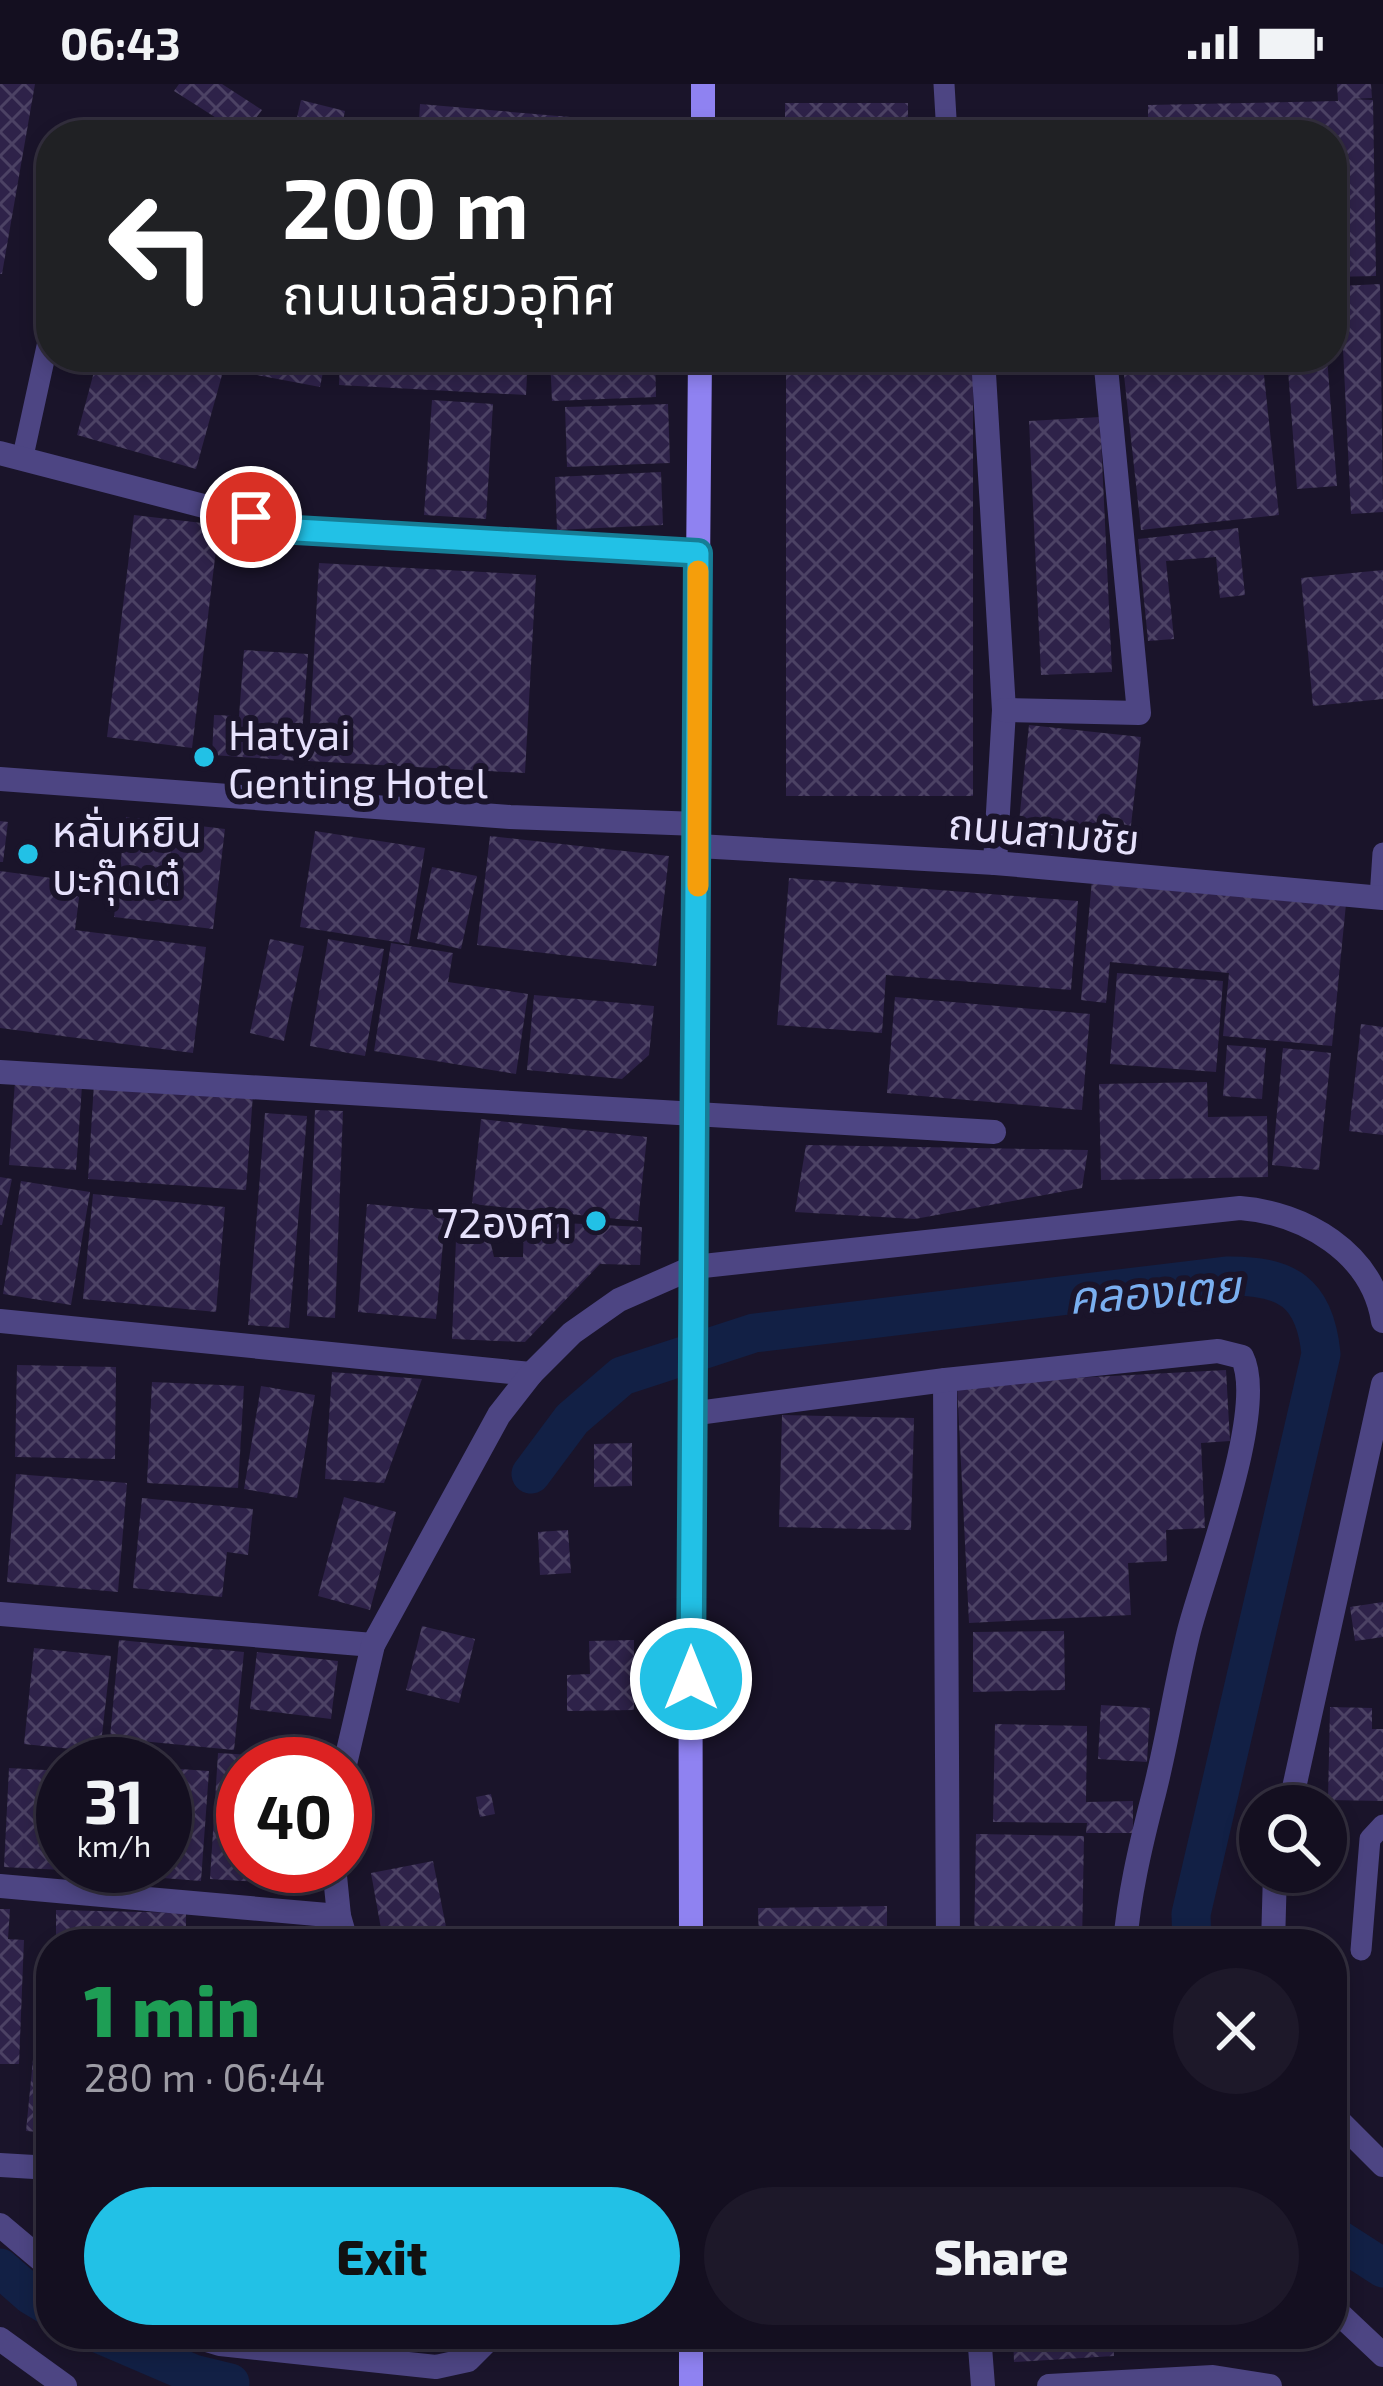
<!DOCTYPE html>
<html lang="en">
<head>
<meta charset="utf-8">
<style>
	:root { --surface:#140f20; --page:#1d1829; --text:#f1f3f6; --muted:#9d9ca5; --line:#332f3e; --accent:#22c1e6 }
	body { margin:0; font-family:"Exo 2","Noto Sans Thai",sans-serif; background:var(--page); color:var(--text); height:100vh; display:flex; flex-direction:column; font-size:45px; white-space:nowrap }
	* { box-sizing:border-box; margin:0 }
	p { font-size:39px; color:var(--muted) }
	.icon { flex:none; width:66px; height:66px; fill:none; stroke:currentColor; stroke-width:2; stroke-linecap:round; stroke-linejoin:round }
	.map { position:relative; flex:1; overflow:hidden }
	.side { position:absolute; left:36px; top:1845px; width:1311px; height:420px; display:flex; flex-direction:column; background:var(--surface); border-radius:48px; box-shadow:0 6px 18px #0003,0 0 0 3px var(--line) }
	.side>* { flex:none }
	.banner { position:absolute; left:36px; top:36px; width:1311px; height:252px; border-radius:48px; box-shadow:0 6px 18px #0003,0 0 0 3px var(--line); background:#202124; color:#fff; overflow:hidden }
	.fabs { position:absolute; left:1239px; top:1701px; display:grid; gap:24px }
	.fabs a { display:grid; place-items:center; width:108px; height:108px; border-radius:50%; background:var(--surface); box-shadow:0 6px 18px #0003,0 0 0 3px var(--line); font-size:60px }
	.speed { position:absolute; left:36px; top:1653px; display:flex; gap:24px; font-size:60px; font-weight:700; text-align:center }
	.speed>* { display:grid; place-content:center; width:156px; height:156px; border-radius:50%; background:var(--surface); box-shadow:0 6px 18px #0003,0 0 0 3px var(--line); line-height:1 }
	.speed small { font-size:30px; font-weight:400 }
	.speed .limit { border:18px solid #d22; background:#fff; color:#111 }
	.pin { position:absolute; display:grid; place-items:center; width:102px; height:102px; color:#fff; margin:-51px; border:6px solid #fff; border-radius:50%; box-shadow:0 3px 12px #0007 }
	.me { position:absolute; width:132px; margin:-66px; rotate:0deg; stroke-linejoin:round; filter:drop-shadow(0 0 9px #0008) }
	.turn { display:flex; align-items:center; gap:42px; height:252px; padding:0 48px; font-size:54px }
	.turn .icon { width:156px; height:156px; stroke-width:2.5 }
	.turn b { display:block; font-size:84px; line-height:102px }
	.round { display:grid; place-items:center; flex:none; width:126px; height:126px; border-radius:63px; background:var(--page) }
	.headline { display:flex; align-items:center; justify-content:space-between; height:204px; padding:0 48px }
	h1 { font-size:72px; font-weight:800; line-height:90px; color:#1e9e55 }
	.action { display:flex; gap:24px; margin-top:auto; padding:24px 48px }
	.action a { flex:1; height:138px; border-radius:72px; background:var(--accent); color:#111; font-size:48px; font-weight:800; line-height:138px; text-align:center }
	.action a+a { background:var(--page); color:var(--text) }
	.status { display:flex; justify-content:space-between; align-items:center; height:84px; padding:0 60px; background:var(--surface); direction:ltr }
	.status svg { height:33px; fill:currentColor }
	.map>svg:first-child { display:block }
</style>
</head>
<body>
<div class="status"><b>06:43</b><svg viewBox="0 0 49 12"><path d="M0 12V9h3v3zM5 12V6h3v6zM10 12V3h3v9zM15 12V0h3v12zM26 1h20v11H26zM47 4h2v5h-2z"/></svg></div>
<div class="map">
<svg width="1383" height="2302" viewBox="0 0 1383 2302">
	<defs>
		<pattern id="building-cross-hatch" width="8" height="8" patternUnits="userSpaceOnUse" patternTransform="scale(3)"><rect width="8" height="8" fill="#2e2249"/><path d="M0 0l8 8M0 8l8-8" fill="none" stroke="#4c4264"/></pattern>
	</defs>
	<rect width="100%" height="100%" fill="#1a142a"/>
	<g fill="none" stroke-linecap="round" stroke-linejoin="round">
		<g stroke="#122045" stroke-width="39">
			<path d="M531 1390 572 1335 622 1292 754 1249 1226 1192C1287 1191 1315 1208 1321 1270L1191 1830 1192 1860"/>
			<path d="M1332 2151 1383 2184"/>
			<path d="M0 2184 31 2211 51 2223"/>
			<path d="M100 2250 193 2290 230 2299"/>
		</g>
	</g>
	<g fill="url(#building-cross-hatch)">
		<path d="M0 0H35L2 190H0Z"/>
		<path d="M179 0H222L262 26 243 51 174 7Z"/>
		<path d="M1337 0H1371L1372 14 1352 15 1373 16 1376 192 1332 193V51H1148V21L1338 17Z"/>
		<path d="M301 16 345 27 340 51H293Z"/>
		<rect x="785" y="19" width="123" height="32"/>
		<path d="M420 20 570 33 568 51H418Z"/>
		<path d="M1380 200 1383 428 1351 430 1340 202Z"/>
		<path d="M98 273H227L196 385 77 351Z"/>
		<path d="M255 273H326L320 303 252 290Z"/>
		<path d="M340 273H528L526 311 339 301Z"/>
		<path d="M550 273H655L656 313 552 317Z"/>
		<rect x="786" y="273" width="187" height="439"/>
		<path d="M1122 273H1262L1279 431 1141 446Z"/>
		<path d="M1287 273H1327L1337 402 1297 405Z"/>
		<path d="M432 316 493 320 486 435 424 431Z"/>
		<path d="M668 320 670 379 567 383 565 323Z"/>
		<path d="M1100 333 1112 588 1041 591 1029 337Z"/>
		<path d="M661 388 663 441 557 446 555 393Z"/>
		<path d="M134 431 219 441 192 664 107 653Z"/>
		<path d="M1238 444 1245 511 1220 514 1216 473 1166 477 1174 555 1148 557 1138 455Z"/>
		<path d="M319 479 536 491 525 689 308 677Z"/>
		<path d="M1383 486V615L1313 622 1301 494Z"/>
		<path d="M244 566 308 570 300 677 212 671 214 631 239 632Z"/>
		<path d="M1029 641 1141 653 1129 759 1018 748Z"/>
		<path d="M126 733 225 745 213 845 114 833Z"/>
		<path d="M0 737 8 738 3 778H0Z"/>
		<path d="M315 747 425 764 409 860 300 843Z"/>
		<path d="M490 752 669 772 656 882 477 861Z"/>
		<path d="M432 783 477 792 461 865 417 855Z"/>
		<path d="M0 787 81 798 75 846 206 863 193 969 0 944Z"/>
		<path d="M789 794 1078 817 1071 906 886 891 882 949 777 941Z"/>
		<path d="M1092 796 1346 820 1332 962 1223 952 1229 889 1110 878 1106 919 1081 916Z"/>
		<path d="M270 855 304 862 284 957 250 949Z"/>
		<path d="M328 855 384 865 365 972 310 962Z"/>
		<path d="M391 859 453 869 448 898 528 910 516 990 374 967Z"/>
		<path d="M1117 889 1223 897 1216 988 1110 980Z"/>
		<path d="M534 911 654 922 649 971 622 995 527 986Z"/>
		<path d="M895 913 1090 930 1082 1026 887 1009Z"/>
		<path d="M1361 940 1383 943V1051L1349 1047Z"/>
		<path d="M1227 961 1266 964 1262 1015 1223 1012Z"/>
		<path d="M1283 964 1331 969 1319 1086 1272 1081Z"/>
		<path d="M15 997 82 1002 76 1086 9 1081Z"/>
		<path d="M1207 998 1208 1033 1267 1032 1268 1093 1101 1096 1099 1000Z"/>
		<path d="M94 999 253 1010 246 1106 88 1095Z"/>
		<path d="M315 1026 343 1027 335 1234 307 1232Z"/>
		<path d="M265 1029 307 1032 289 1244 248 1241Z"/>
		<path d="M481 1035 647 1053 638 1137 472 1120Z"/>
		<path d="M806 1061 1088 1066 1082 1104 915 1135 795 1128Z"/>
		<path d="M0 1093 12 1095 2 1141H0Z"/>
		<path d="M21 1097 90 1108 71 1221 3 1210Z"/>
		<path d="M93 1110 225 1123 216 1228 83 1215Z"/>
		<path d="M367 1120 446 1127 436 1235 358 1228Z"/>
		<path d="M524 1137 642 1143 640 1181 600 1180 525 1258 452 1255 456 1155 490 1156 494 1173H523Z"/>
		<path d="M17 1281 116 1283 115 1375 15 1373Z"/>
		<path d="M1226 1286 1230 1357 1201 1359 1205 1444 1166 1446 1167 1477 1128 1479 1131 1531 969 1539 957 1300Z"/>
		<path d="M332 1288 422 1295 384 1399 325 1395Z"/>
		<path d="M152 1298 244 1302 238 1404 147 1399Z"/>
		<path d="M261 1302 315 1311 297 1414 244 1405Z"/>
		<path d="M782 1331 914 1334 911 1446 779 1443Z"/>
		<path d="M632 1359V1402L594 1403V1360Z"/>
		<path d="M16 1390 127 1399 118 1508 7 1498Z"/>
		<path d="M344 1413 396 1428 370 1526 318 1512Z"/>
		<path d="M142 1414 253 1425 248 1471 227 1468 222 1513 133 1504Z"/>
		<path d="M568 1446 571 1489 540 1491 538 1448Z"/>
		<path d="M1383 1518V1553L1355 1557 1350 1523Z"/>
		<path d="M422 1542 475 1555 459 1619 406 1606Z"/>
		<path d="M1064 1547 1065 1606 973 1608V1548Z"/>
		<path d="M119 1556 244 1568 234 1666 110 1654Z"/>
		<path d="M634 1556V1626L567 1627V1591L590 1590 589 1557Z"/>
		<path d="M34 1564 111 1572 100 1668 24 1660Z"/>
		<path d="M257 1568 338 1577 331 1635 250 1625Z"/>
		<path d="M1101 1621 1150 1624 1147 1678 1098 1675Z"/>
		<path d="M1330 1623 1372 1624V1645H1383V1717L1328 1716Z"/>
		<path d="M995 1640 1087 1642 1086 1718 1133 1717V1749H1086L1087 1739 993 1738Z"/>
		<path d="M218 1669 323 1675 322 1680H243V1782H316L315 1801 210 1795Z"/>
		<path d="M9 1684 63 1687V1786L4 1783Z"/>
		<path d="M165 1684 209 1687 201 1797 73 1787V1782H165Z"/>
		<path d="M491 1710 495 1730 480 1733 476 1713Z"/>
		<path d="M976 1750 1084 1752 1082 1860H974Z"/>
		<path d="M433 1777 446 1843 383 1856 371 1789Z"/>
		<path d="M887 1822V1860H759L758 1824Z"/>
		<path d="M0 1825H10L8 1855 24 1856 19 1980H0Z"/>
		<path d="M56 1826 186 1829V1860H56Z"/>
		<path d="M37 1903H51V1931H36Z"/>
		<path d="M35 1955 51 1957V2049L26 2047Z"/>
		<path d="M612 2250H628L627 2266 611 2264Z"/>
		<path d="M1013 2250H1113L1114 2272 1014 2278Z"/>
	</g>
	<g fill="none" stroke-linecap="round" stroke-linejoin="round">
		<g stroke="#4d4583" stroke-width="21">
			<path d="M944 0 947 51"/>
			<path d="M93 51H101"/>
			<path d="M23 372 51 244"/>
			<path d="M1380 814 1383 769"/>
			<path d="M1361 1866 1370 1755 1383 1741"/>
		</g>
		<g stroke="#4d4583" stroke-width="24">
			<path d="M983 273 1004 626 995 779"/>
			<path d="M0 369 296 446 698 469"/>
			<path d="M1004 626 1139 629 1105 273"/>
			<path d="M0 695 510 733 698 740"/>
			<path d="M698 762 995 779 1383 814"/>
			<path d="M0 988 994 1048"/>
			<path d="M0 1237 531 1290"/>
			<path d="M945 1296 948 1860"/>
			<path d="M690 1330 945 1296 1218 1267 1242 1273C1268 1324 1204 1488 1189 1547 1175 1603 1167 1661 1152 1717 1140 1764 1129 1811 1125 1860"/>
			<path d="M0 1530 373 1561"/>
			<path d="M345 1680 373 1561 499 1331 531 1290 572 1249 619 1216 694 1183 1240 1124C1304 1129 1372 1168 1383 1237"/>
			<path d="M1290 1722 1383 1300"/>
			<path d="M334 1782 339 1832 347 1860"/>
			<path d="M0 1802 339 1832"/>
			<path d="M1273 1860 1275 1788"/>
			<path d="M1332 2030 1383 2081"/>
			<path d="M0 2081 51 2084"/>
			<path d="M0 2141 51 2184"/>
			<path d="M1332 2223 1383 2271"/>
			<path d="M187 2250 220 2260 436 2283 468 2276 494 2250"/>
			<path d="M979 2250 983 2302"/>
			<path d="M0 2255 65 2302"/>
			<path d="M1049 2302 1213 2293 1270 2302"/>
		</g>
		<g stroke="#8f82f1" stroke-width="24">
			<path d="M703 51V0"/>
			<path d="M691 1860 690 1330 700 273"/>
			<path d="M691 2250V2302"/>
		</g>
	</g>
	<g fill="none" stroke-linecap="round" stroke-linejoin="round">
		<g stroke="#167d96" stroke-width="30">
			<path id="route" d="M251 433 296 446 698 469 691 1595"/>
		</g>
		<use href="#route" stroke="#22c1e6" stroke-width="21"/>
		<path stroke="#f59e0b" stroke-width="21" d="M698 802V487"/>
	</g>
	<g fill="#22c1e6" stroke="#1a142a" stroke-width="4.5">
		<circle cx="204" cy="673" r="12"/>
		<circle cx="28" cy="770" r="12"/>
		<circle cx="596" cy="1137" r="12"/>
	</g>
	<g text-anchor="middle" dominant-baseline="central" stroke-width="12" stroke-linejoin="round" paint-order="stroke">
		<g font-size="42" fill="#e6e1fc" stroke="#1a142a" text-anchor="start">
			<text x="228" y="649">Hatyai<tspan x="228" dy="48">Genting Hotel</tspan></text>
			<text x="52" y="746">หลั่นหยิน<tspan x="52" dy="48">บะกุ๊ดเต๋</tspan></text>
			<text x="572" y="1137" text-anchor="end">72องศา</text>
		</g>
		<g font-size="42" fill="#e6e1fc" stroke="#1a142a">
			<text transform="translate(1044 746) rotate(5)">ถนนสามชัย</text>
		</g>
		<g font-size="45" font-style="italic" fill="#7aaff0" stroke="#1a142a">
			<text transform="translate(1154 1206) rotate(-4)">คลองเตย</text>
		</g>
	</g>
</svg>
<div class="fabs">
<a><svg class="icon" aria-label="search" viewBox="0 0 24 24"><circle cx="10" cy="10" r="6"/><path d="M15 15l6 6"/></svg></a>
</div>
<div class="speed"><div>31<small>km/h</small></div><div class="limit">40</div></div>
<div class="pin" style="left:251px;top:433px;background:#d93025"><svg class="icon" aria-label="arrive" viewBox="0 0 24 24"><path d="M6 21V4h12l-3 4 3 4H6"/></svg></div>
<svg class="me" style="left:691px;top:1595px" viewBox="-20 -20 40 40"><circle r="17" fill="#22c1e6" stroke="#fff" stroke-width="3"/><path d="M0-11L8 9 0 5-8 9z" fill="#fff"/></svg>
<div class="banner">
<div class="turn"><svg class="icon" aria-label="left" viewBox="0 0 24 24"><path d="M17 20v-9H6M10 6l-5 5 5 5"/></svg><div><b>200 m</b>ถนนเฉลียวอุทิศ</div></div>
</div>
<section class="side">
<div class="headline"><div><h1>1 min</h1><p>280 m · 06:44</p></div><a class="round"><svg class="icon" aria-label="close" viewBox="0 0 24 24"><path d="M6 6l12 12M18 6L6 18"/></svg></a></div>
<div class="action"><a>Exit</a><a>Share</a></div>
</section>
</div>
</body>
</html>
